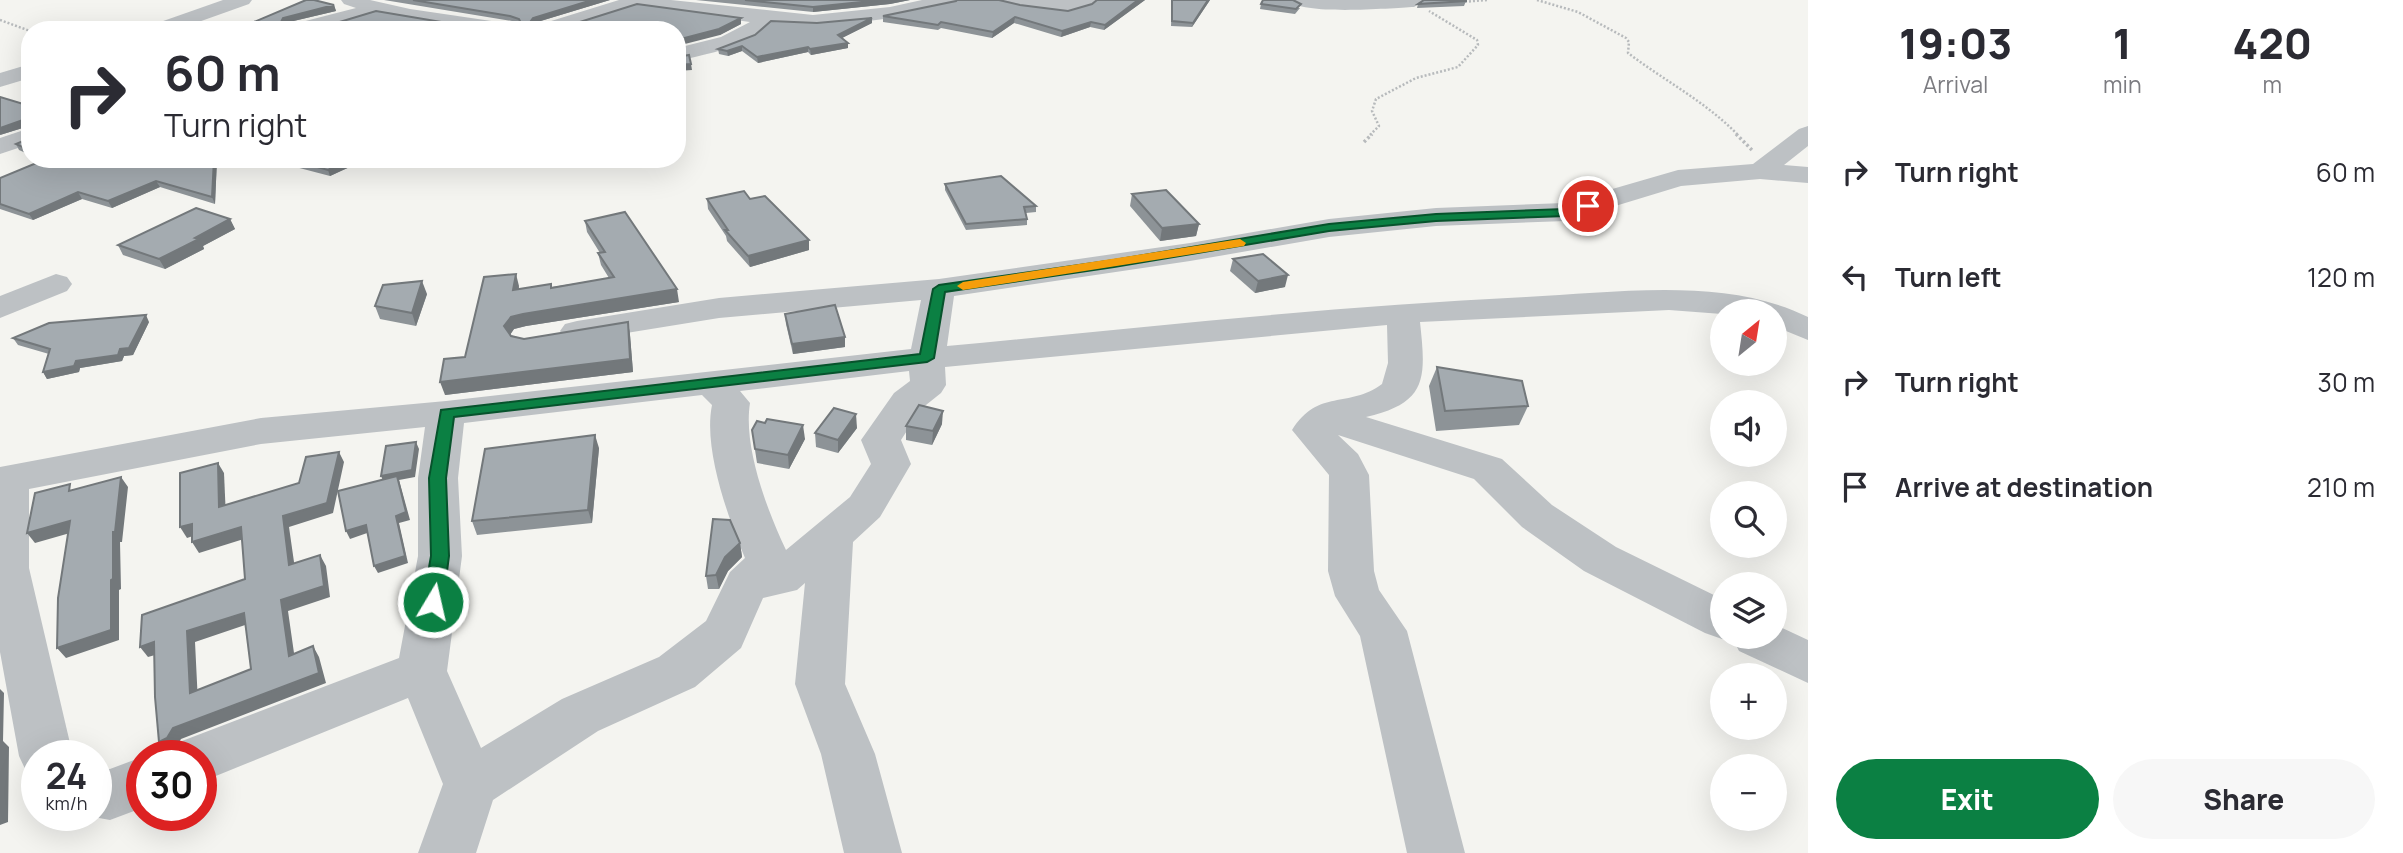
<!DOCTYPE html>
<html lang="en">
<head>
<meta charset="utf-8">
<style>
	:root { --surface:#fff; --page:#f7f7f7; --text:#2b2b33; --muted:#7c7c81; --accent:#0b8043 }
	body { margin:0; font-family:Manrope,sans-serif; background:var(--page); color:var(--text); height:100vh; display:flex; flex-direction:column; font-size:26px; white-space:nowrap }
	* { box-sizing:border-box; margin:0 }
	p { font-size:23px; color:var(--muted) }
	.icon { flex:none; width:38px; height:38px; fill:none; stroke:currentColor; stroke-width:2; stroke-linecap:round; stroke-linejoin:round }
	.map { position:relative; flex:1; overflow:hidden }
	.panel { display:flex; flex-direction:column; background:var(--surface); width:595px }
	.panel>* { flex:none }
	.guide { position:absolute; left:21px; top:21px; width:665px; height:147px; border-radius:28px; box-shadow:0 7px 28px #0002; background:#fff; color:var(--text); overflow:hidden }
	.needle { width:46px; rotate:30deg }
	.buttons { position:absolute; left:1710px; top:299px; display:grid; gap:14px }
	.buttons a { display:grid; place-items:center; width:77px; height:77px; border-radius:50%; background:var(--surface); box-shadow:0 7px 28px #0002; font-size:35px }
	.speed { position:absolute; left:21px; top:740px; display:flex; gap:14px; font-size:35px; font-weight:700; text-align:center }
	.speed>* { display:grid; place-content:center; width:91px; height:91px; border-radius:50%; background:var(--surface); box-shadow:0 7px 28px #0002; line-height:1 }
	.speed small { font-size:18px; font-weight:400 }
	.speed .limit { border:10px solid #d22; background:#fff; color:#111 }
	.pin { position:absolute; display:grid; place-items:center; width:60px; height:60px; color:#fff; margin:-30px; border:4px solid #fff; border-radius:50%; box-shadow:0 2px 7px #0007 }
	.me { position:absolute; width:77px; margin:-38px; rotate:9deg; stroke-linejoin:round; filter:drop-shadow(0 0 5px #0008) }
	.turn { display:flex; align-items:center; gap:24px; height:147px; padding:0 28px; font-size:32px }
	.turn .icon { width:91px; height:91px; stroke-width:2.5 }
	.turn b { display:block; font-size:49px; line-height:60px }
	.eta { display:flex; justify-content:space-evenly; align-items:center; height:119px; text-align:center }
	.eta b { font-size:42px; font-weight:800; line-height:49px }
	.button { display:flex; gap:14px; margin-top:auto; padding:14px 28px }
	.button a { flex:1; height:80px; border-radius:42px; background:var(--accent); color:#fff; font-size:28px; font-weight:800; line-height:80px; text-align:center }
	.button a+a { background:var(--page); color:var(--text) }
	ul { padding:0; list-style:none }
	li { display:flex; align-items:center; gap:21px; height:105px; padding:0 28px }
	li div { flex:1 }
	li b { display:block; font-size:26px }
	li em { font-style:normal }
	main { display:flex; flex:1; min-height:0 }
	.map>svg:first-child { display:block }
</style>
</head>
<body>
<main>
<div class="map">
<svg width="1808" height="853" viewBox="0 0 1808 853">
	<rect width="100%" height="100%" fill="#f4f4f0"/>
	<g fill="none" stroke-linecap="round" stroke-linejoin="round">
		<g stroke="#b7babc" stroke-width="2.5" stroke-dasharray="2 2" stroke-linecap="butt">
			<path d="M1537 0 1578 12 1626 38 1629 42 1628 53C1665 81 1706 102 1738 135"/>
			<path d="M1461 2 1487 0"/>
			<path d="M0 20 30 31"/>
			<path d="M1370 135 1379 126 1372 111 1376 99 1416 78 1458 67 1478 45 1477 40 1429 11"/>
		</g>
		<g stroke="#b7babc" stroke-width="3.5" stroke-dasharray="2.5 2.5" stroke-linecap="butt">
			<path d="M1736 134 1752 150"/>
			<path d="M1364 142 1372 134"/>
		</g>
		<g fill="#bdc1c4" fill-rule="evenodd">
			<path d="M223 0H252L249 4 176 30H146L149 26Z"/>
			<path d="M341 0H370L410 9 511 24 518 26 521 30H473L378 14 324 30H283L286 26 356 8 344 4Z"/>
			<path d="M619 0H671L813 15 890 7 922 0H958L955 4C892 20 834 29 770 23 761 44 699 56 677 61V48L721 37 750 22 638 7 564 30H532L535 26Z"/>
			<path d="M995 0H1099C1093 7 1082 11 1074 13 1062 15 1002 8 995 0Z"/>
			<path d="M1288 0H1423L1424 1 1414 7C1391 8 1301 16 1288 0Z"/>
			<path d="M30 64V78L0 87V73Z"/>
			<path d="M1808 126V146L1784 165 1808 167V183L1760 179 1681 186 1566 221 1436 226 1329 237 1190 261 954 296 947 346C1140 328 1333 306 1526 297 1616 293 1725 276 1808 317V340L1774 326V312H1722V314L1669 310 1420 322C1426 378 1428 403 1366 417L1502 459 1552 505 1616 547 1722 599V637H1727L1722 639 1705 633 1584 571 1522 527 1474 479 1338 435 1358 454 1369 475 1374 571 1379 590 1407 631 1465 853H1407L1360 636 1335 596 1328 571 1329 475 1292 430C1319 388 1348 409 1382 384L1388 363 1387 325 945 367 946 385 941 393 921 409 901 440 911 464 880 517 853 542 845 684 875 754 902 853H844L821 754 795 684 805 583 797 590 763 598 741 648 695 687 598 731 493 800 476 853H418L443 784 408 698 201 782V756H175L182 741 399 658 418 556V478L425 427 261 444 29 489V568L73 756H37V776L27 773 19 756 0 652V467L261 418 446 401 911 349 921 300 719 318 577 341 565 338 560 331 565 324 577 321 719 298 939 279 1190 243 1329 219 1436 208 1564 203 1678 170 1753 164 1799 129ZM909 371 910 381 894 393 861 440 871 464 850 497 786 550C767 510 743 447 750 403L740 391ZM702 395 712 405C703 449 728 517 745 558L730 572 706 621 659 657 562 699 481 748 447 671 462 556 458 478 464 423Z"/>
			<path d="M30 128V144L0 154V138Z"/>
			<path d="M56 274 67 277 72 284 67 291 0 318V296Z"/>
			<path d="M1774 624 1808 640V683L1739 651 1732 637H1774Z"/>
			<path d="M142 757V808L110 820 88 816H96V768L110 769Z"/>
		</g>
	</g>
	<g fill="#8d9397">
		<path d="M384 0H610L534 23 532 27 741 24 720 35 235 30 334 5 336 11 285 23 284 27H520L521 26 520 24 512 21Z"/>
		<path d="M696 0H910L890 4 813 12Z"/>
		<path d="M1097 0H1145L1104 30 1090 27 1061 37 1014 23 992 38 941 28 938 30 883 22V16L956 1 1020 5 1068 11 1092 4Z"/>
		<path d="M1172 0H1210L1192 27 1171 26Z"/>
		<path d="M1466 1 1464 6 1417 8 1418 4Z"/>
		<path d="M1261 4 1300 8 1295 14 1260 9Z"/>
		<path d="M872 18V23L842 38 848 48 811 55 808 52 758 63 742 51 728 56 719 54 718 49 817 23Z"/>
		<path d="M30 106V155L19 150 16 144 28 139 29 126 0 135Z"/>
		<path d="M41 159H217L215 204 160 187 112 208 82 199 33 220 0 209V178L43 160Z"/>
		<path d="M265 159H367L330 176Z"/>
		<path d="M945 184 1036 206V212L1026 213 1027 219V225L966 230 945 190Z"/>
		<path d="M1132 194 1199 224 1196 236 1160 241 1130 206Z"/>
		<path d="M707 199H750L809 250 750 267 727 241 726 236 708 209Z"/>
		<path d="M230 219 235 229 203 246 204 249 165 269 123 255 118 245Z"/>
		<path d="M585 221 679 302 526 326 514 329 510 335 524 339 628 322 630 335 633 372 445 395 465 357 519 286V289L552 287 609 278 601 265 598 253H600L587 232Z"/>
		<path d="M1233 259 1285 287 1255 293 1230 271Z"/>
		<path d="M427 294 416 326 380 319 375 306Z"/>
		<path d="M785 314 845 347 793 354 786 324Z"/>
		<path d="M149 322 133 355 124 356 122 361 80 368 79 372 47 379 43 372 49 354 18 345 13 338Z"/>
		<path d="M1437 367 1528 406 1519 425 1436 431 1429 386Z"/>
		<path d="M942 424 932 445 906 440V426Z"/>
		<path d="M857 428 838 453 816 447 815 433Z"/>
		<path d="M752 430 805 439 789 469 757 463Z"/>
		<path d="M599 448 592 523 477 535 472 521Z"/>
		<path d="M740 543 742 557 728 571 719 589H708L706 576Z"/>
	</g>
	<g fill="#73787b">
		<path d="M592 0H610L534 23 530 30 528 25 533 18Z"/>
		<path d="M881 0H910L890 4 813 12V7Z"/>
		<path d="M1138 0H1145L1104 30 1105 25Z"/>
		<path d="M1208 0H1210L1192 27 1193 23Z"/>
		<path d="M334 5 336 11 285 23 282 30 279 26 283 18Z"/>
		<path d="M1015 17 1014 23 992 38 993 32Z"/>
		<path d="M741 18V24L720 35 677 46V40Z"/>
		<path d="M872 18V23L838 40V35Z"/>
		<path d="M1091 22 1090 27 1061 37 1062 31Z"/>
		<path d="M848 43V48L811 55 810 49Z"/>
		<path d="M742 46V51L728 56 727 51Z"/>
		<path d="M808 47V52L758 63 757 57Z"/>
		<path d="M691 64 692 70 677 71V65Z"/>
		<path d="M26 119 29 126 0 135V128Z"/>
		<path d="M214 159H217L215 204 212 197Z"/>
		<path d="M350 159H367L330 176 328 170Z"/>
		<path d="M156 181 160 187 112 208 108 201Z"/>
		<path d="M78 192 82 199 33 220 29 214Z"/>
		<path d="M230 219 235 229 203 246 204 249 165 269 159 259 195 238Z"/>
		<path d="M1199 224 1196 236 1160 241 1162 228Z"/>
		<path d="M809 240V250L750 267 748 256Z"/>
		<path d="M516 274 519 286 516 302 513 290Z"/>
		<path d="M1288 275 1285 287 1255 293 1258 281Z"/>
		<path d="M422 281 427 294 416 326 412 313Z"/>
		<path d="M677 289 679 302 526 326 514 329 507 339 504 326 511 317 523 314Z"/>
		<path d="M146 315 149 322 133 355 124 356 122 361 80 368 79 372 47 379 43 372 76 361 120 349Z"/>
		<path d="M628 322 630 335 633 372 445 395 440 382Z"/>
		<path d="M845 337V347L793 354 792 344Z"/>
		<path d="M943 411 942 424 932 445 933 431Z"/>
		<path d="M856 414 857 428 838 453V440Z"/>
		<path d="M803 425 805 439 789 469 788 455Z"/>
		<path d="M595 435 599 448 592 523 588 510Z"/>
		<path d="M416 442 419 449 415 477 399 480 410 520 399 523 408 563 378 573 374 566 384 483 381 476Z"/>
		<path d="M339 452 344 462 333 513 289 527 296 576 289 565 283 516Z"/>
		<path d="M218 463 224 473 226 518 219 507Z"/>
		<path d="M121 477 128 487 122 542H120L121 589 119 590V640L66 658 57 648 111 580 113 532Z"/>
		<path d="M70 521 77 531 35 543 27 533Z"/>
		<path d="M192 524 199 534 187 538 180 527Z"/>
		<path d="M366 525 370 532 350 539 346 531Z"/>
		<path d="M241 527 247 538 199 553 192 542Z"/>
		<path d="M740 543 742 557 728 571 719 589 716 575 725 557Z"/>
		<path d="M320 555 326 566 330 597 288 611 296 667 289 656 281 600Z"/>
		<path d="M244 613 251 623 195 642 198 703 190 693 187 631Z"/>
		<path d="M154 642 162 653 148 657 140 647Z"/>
		<path d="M313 646 319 657 326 683 181 739 175 749 168 752 159 742 173 728Z"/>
		<path d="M0 689 4 693 3 741 9 747 8 822 0 825Z"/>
	</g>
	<g fill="#a4abb0" stroke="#73787b" stroke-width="2" fill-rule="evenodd">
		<path d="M306 0H314L334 5 283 18 279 26 323 27 376 11 471 27H520L522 25 519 19 510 16 413 0H592L533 18 528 25 531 27H564L637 4 741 18 719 29 677 40V30H235Z"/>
		<path d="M745 0H881L813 7Z"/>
		<path d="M957 0H999L1020 5 1068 11 1092 4 1097 0H1138L1105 25 1091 22 1062 31 1015 17 993 32 941 22 938 25 883 16 956 1Z"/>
		<path d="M1172 0H1208L1193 23 1172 21Z"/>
		<path d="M1263 0H1293L1301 4 1296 9 1261 4Z"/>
		<path d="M1424 0H1466V1L1418 4Z"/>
		<path d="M872 18 838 35 848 43 810 49 808 47 757 57 742 46 727 51 718 49 755 35 771 21 817 23Z"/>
		<path d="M93 26 105 30H81Z"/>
		<path d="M689 55 691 64 677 65V57Z"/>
		<path d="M0 97 30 106V150L16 144 28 139 29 122 26 119 0 128Z"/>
		<path d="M46 159H214L212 197 156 181 108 201 78 192 29 214 0 204V178Z"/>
		<path d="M288 159H350L328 170Z"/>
		<path d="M1001 176 1036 206 1024 207 1027 219 966 224 945 184Z"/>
		<path d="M1166 190 1199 224 1162 228 1132 194Z"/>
		<path d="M744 191 750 199 765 196 809 240 748 256 725 230H728L707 199Z"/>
		<path d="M196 208 230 219 195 238 199 239 159 259 118 245Z"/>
		<path d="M625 212 677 289 523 314 511 317 504 326 511 336 524 339 628 322 630 359 440 382 444 359 465 357 484 277 516 274 513 290 551 284V288L614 277 598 253 605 252 585 221Z"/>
		<path d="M1263 254 1288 275 1258 281 1233 259Z"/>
		<path d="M422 281 412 313 375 306 383 285Z"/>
		<path d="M835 305 845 337 792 344 785 314Z"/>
		<path d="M146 315 129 348 120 349 118 355 76 361 74 366 43 372 50 349 13 338 49 323Z"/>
		<path d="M1437 367 1522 381 1528 406 1445 411Z"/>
		<path d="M919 405 943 411 933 431 906 426Z"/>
		<path d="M834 408 856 414 838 440 815 433Z"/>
		<path d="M767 419 803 425 788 455 755 449 752 430 757 421 765 423Z"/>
		<path d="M595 435 588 510 472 521 485 449Z"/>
		<path d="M416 442 412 470 381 476 386 446Z"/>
		<path d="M339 452 327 503 283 516 289 565 320 555 324 586 281 600 289 656 313 646 319 673 173 728 167 738 159 742 155 697 154 642 140 647 142 615 245 579 241 527 192 542V524L180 527V473L218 463 219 507 299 483 306 457ZM244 613 251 669 190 693 187 631Z"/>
		<path d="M397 476 406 512 396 516 405 556 374 566 366 525 346 531 338 491Z"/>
		<path d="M121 477 115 532H113V579L111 580V630L57 648 58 598 70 521 27 533 35 493 70 484 69 491Z"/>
		<path d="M713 519 730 520 740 543 725 557 716 575 706 576Z"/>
	</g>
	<path fill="#0b8043" stroke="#07532c" stroke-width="2" d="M1588 202 1593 203V208L1566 216 1436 221 1329 231 1114 267 945 292 934 358 927 362 454 417 446 478 449 556 443 602 440 607 433 609 426 607 423 602 431 556 429 478 441 410 920 354 933 289 939 285 1114 260 1329 224 1436 214 1565 209Z"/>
	<path fill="#f59e0b" d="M1240 239 1246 243 1244 246 963 290 957 286 963 282Z"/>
</svg>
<div class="buttons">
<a><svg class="needle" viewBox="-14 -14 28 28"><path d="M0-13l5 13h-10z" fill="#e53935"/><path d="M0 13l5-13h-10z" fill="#7c7c81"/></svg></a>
<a><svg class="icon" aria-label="sound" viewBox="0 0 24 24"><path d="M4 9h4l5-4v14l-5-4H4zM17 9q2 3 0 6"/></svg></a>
<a><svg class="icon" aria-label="search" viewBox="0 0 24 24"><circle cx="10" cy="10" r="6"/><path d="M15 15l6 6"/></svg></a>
<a><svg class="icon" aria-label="layers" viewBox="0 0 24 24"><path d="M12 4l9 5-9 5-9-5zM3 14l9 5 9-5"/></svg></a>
<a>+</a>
<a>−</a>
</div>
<div class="speed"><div>24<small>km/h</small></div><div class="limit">30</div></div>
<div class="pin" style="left:1588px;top:206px;background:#d93025"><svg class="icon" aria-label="arrive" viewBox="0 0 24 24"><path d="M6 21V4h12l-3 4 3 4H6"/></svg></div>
<svg class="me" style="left:433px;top:602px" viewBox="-20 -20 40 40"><circle r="17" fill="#0b8043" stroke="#fff" stroke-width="3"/><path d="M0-11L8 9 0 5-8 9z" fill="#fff"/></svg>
<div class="guide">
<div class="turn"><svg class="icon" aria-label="right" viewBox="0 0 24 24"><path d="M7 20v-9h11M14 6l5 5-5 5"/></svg><div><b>60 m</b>Turn right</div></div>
</div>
</div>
<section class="panel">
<div class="eta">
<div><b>19:03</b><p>Arrival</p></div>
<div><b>1</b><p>min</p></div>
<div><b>420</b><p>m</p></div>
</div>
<ul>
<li><svg class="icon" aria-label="right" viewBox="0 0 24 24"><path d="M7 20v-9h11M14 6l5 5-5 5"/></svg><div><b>Turn right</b></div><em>60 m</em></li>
<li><svg class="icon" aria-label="left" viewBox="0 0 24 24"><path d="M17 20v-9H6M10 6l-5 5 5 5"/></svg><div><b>Turn left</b></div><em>120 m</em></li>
<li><svg class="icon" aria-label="right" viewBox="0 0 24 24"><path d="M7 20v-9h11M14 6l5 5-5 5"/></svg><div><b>Turn right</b></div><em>30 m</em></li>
<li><svg class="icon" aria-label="arrive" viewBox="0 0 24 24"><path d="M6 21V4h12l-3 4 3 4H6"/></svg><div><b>Arrive at destination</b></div><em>210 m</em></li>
</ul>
<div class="button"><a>Exit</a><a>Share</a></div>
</section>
</main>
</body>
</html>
